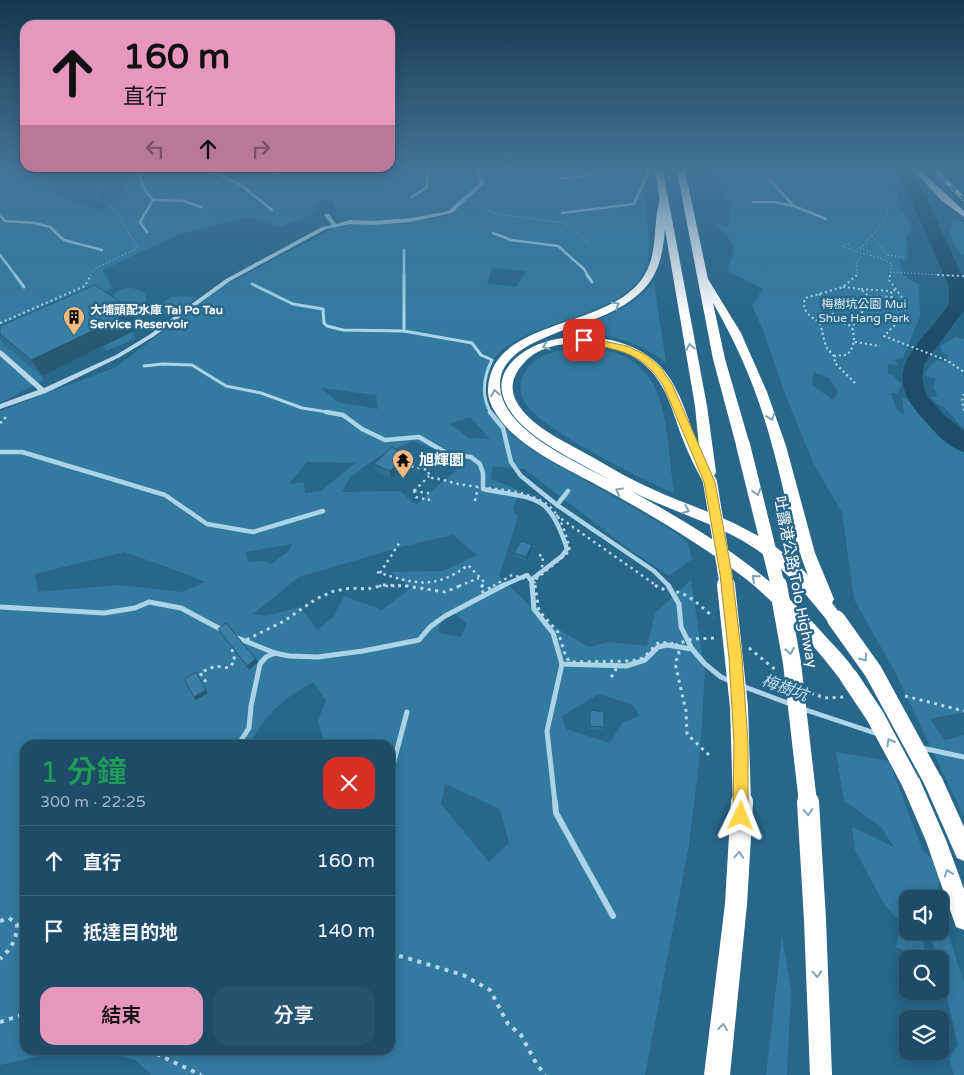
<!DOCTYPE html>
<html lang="zh-TW">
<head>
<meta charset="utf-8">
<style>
	:root { --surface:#1e4c68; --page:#26536e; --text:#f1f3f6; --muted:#a1b4c0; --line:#3c637c; --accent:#e797bd }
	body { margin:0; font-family:"Varela Round","Noto Sans TC",sans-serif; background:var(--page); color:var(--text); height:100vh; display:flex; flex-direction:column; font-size:19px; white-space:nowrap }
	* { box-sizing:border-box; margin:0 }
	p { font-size:16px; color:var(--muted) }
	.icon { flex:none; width:28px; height:28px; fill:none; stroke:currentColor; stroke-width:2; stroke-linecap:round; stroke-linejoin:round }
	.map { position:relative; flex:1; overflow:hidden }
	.details { position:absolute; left:20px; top:740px; width:375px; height:315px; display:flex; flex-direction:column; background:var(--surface); border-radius:15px; box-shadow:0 2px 12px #0003,0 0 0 1px var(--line) }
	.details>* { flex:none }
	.guide { position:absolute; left:20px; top:20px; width:375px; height:152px; border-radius:15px; box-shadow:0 2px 12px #0003,0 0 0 1px var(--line); background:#e797bd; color:#111; overflow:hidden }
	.buttons { position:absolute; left:899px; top:890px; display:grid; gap:10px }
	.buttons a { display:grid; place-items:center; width:50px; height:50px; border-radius:10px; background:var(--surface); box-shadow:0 2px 12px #0003,0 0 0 1px var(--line); font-size:25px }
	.pin { position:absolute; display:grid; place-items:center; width:42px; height:42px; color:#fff; margin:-21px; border-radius:10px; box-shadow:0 2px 8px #0006 }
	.me { position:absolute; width:55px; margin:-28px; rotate:2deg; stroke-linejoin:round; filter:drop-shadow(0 0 4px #0008) }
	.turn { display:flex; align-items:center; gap:18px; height:105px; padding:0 20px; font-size:22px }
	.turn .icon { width:65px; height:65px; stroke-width:2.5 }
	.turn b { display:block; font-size:35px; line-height:42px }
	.lanes { display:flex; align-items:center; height:48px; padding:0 20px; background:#0003; justify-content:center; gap:25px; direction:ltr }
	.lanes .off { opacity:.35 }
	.round { display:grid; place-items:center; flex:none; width:52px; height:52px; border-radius:15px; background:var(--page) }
	.head { display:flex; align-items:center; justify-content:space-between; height:85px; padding:0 20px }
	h1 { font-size:30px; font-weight:600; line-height:38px; color:#1e9e55 }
	.cta { display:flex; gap:10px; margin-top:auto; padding:10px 20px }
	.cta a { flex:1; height:58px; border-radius:15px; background:var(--accent); color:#111; font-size:20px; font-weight:600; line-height:58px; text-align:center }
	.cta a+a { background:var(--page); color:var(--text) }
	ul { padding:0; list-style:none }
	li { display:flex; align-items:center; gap:15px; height:70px; padding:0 20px; border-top:1px solid var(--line) }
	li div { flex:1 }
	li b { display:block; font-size:19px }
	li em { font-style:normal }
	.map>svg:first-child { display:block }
</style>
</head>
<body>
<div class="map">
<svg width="964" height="1075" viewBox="0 0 964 1075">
	<rect width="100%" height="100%" fill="#28668a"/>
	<g fill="#337aa1" fill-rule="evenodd">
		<path d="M0 166 38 168 61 196 100 211 120 197 129 175 112 168 636 166C639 169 644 173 645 177 648 190 647 206 647 219 648 233 652 250 647 264 627 330 489 314 484 384 483 398 490 411 499 422 517 443 542 456 566 470 606 493 649 514 687 541L692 559 669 576 628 548 524 469 493 466 491 479 520 491 513 509 518 517 499 577 551 625 589 647 608 642 647 646 655 613 691 580 705 672 700 753 689 845 645 1075H152L135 1060 102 1050H390V745H325L318 721 326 700 313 682C283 698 265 715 249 745H25V1050H66L0 1065V411L116 367 223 286 355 217H337L334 201 321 200 317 203 314 213 280 227 248 217 179 234 103 270 112 288 4 332 44 380 0 403ZM453 207 454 214 415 222 401 219ZM492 268 526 271 516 287 487 283ZM321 388 376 395 378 409 337 402ZM470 417 490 439H489L469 438 450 424ZM413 441 462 460H468L416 505 400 491 342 492 350 477 378 457ZM307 462 355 463 321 491 305 493 304 482 289 484ZM453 535 477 555 443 571 390 572 411 588 382 610 344 596 334 616 318 630 300 607 266 616 253 614 299 577 401 547ZM292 544 289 551 271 564 264 561 248 562 246 552ZM125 552 191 576 205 582 182 592 119 585 38 592 35 574ZM454 613 467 624 461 637 439 633 440 614ZM599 694 633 705 639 716 622 723 610 743 566 729 562 716ZM445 784 500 809 509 843 489 862 441 804Z"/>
		<path d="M715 166H894L901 179 892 182 897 188 900 208 913 230 907 235V261L899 259 903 275 919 285 920 316 903 358 895 360 898 366 888 364V374L893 375 902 385 898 393H891L896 408 904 415 902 397C927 410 943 434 964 452V712L930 719 945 740 964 735V817L896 674 854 599 842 512 814 465 787 399 762 328 752 305 763 289 727 271 734 251 730 240 715 224 728 226 730 206 713 175 701 174 706 170 718 169ZM813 372 829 378 838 392 833 400 812 385Z"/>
		<path d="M956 220 964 223V255L959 252 949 235 953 221Z"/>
		<path d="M654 282 666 363C635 338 599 331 560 334 594 321 630 311 654 282Z"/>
		<path d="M130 287 145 293 146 301 152 308 143 318 134 319 138 315 128 308 130 302 111 300 110 297 120 290Z"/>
		<path d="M184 296 197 298 167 316 156 309 171 297Z"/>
		<path d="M130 327 135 339 106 351 99 342Z"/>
		<path d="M956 337 964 339V429L944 407 937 404 931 397 938 396 933 387 936 379 924 375 930 366 937 360 946 362 949 356 942 353 940 346Z"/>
		<path d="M575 348C672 346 664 420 674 493 641 479 545 432 526 404 519 394 518 382 525 372 535 355 556 350 575 348Z"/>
		<path d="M836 752 889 761 923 851 943 868 936 894 937 899H908V931H922L925 958 896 947 902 924 884 904 855 850 852 827 894 847 880 826 844 801Z"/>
		<path d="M940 908 964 983V1075H954L949 1058 958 1045 940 969V959H937L929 931H940Z"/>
		<path d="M782 936 791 990 787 1075H766Z"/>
	</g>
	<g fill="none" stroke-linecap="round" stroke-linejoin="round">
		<g stroke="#abd4e9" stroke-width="2.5">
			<path d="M136 168 145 190 153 200 184 201 201 207"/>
			<path d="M204 168 241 185 272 210"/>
			<path d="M268 168 276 173"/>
			<path d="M380 170 387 168"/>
			<path d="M0 176 7 166"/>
			<path d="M560 178 580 177 611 166"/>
			<path d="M768 178 794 206 826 219"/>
			<path d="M412 197 427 187 428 172 421 166"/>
			<path d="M753 202H774L794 206"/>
			<path d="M562 213 634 204 651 166"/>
			<path d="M0 216 5 221 35 223 50 227 64 240 102 250"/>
			<path d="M147 232 140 222 153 200"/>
			<path d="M493 233 511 240 558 246 584 269 588 276"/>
			<path d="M404 250V276"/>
			<path d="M0 255 16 276"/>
		</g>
		<g stroke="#abd4e9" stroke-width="3">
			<path d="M15 275 24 287"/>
			<path d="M404 275V331"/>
			<path d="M587 275 592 282"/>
			<path d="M252 284 293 304 323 309 324 323 327 326 343 330 404 331 472 343 481 355 492 360C483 378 481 396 491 413"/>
			<path d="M144 366 163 364 192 365 226 386 261 393 302 408 334 413"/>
		</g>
		<g stroke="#abd4e9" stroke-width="4.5">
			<path d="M326 412 343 415 362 429 385 440 419 437 448 454 471 457 480 464 483 473V489C536 500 549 492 567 549L562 556 531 580 532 586"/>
			<path d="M490 412 503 428 511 462 521 476 557 505 654 571 669 586"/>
			<path d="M0 452H22L165 495 207 524 253 532 323 511"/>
			<path d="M557 505 568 491"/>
			<path d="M502 586 527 575 531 580"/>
		</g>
		<g stroke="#abd4e9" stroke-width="5">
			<path d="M532 585 534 609 553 633 562 664 626 666 645 660 658 647 667 645 692 649 705 664 721 677 730 681"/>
			<path d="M668 585 679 604 681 627 692 649"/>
			<path d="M0 607 104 613 135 608 149 602 181 608 224 631"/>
			<path d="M235 637 275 653 289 656 318 657 363 651 419 640 430 627 445 616 504 585"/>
			<path d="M742 686 793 705"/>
			<path d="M803 709 878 734"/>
			<path d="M238 745 249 728 251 706 260 664 266 657 275 653"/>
			<path d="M922 748 964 757"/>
			<path d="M390 776 407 712"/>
			<path d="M555 803 547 731 562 664"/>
		</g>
		<path stroke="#abd4e9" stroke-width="6" d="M555 802 556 813 613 916"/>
		<path fill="#1d4d6b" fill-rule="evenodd" d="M893 166H907L925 195 964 280V310L924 364 922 376 924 388 928 397 943 414 964 431V452C949 448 935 433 925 421 879 373 913 351 945 310L949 303V287L909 195Z"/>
		<g stroke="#b6d7e9" stroke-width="1" stroke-dasharray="1 2.5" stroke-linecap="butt">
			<path d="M428 166 434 176 435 183"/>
			<path d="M875 166 880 198 888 213 874 234 867 239 866 244 854 251 883 259 892 264 890 276"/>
			<path d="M53 168 60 174 101 171 108 175 97 185V196L116 212 138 248 94 269 90 276"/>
			<path d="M430 185H436L456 195"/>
			<path d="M472 203 497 214 565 223 574 228 590 245"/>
			<path d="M872 236 887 255 886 259"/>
			<path d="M849 243 842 246 854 251"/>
			<path d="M860 248 869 251 873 257"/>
			<path d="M888 255 903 257"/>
			<path d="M890 272 960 276"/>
			<path d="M856 276 858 274 856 262 862 256"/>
		</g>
		<g stroke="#b6d7e9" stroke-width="2" stroke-dasharray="2 3" stroke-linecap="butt">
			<path d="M890 275 889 280 907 304 902 318 884 336 948 361 964 372"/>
			<path d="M937 275 964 276"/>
			<path d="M843 287 861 289 868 296"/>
			<path d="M861 289 891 291"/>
			<path d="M819 294 831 303 834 321 820 323"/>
			<path d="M831 303 864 309"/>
			<path d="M834 321 852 326"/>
			<path d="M0 323 85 286 91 275"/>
			<path d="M855 342 880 346"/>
			<path d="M834 356 847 355C855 346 855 339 852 327L864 309 869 296 892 297 891 291 896 290"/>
			<path d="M855 383 835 363 834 356 826 347 820 323C810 316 801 311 805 298L843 287 857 275"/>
			<path d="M964 394 962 400 964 411"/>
		</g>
		<g stroke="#b6d7e9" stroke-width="2.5" stroke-dasharray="2.5 4" stroke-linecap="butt">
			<path d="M0 423 5 420V415"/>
			<path d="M405 468 410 466 428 470 429 476 432 478C441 479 450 482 459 484 484 489 528 488 549 506 561 516 567 536 570 551L534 581"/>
			<path d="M414 491 428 493 429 500 416 497Z"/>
			<path d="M414 491 429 476"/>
			<path d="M475 501 478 487"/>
			<path d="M556 515 657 586"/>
			<path d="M539 555 543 556 542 568 544 571"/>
			<path d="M377 572C414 584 435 590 468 565L485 583 482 586"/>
			<path d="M380 573 400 542"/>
			<path d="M534 581 535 586"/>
			<path d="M379 586H408"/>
			<path d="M459 586 479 578"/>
			<path d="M493 586 512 575 534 581"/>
		</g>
		<g stroke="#b6d7e9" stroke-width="3" stroke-dasharray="3 4.5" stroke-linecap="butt">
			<path d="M483 585 480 588 483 592 495 585"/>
			<path d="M535 585 539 611 558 632 566 657 570 662 632 661 643 658 659 642 677 644"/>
			<path d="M655 585C663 591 672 590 681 593 693 598 703 608 713 617"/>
			<path d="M240 643 284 621 316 599 334 591 351 588 368 589 384 585 407 586 445 592 462 585"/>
			<path d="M749 648 777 671"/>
			<path d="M611 677 615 673 617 663"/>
			<path d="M206 682 200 673 215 666 229 668 235 661 232 649 235 646"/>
			<path d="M811 693 825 698 844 697"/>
			<path d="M905 696 964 711"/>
			<path d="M709 755 687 734 686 711 675 663 679 654 677 644 692 639 717 638"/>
		</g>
		<g stroke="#b6d7e9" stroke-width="4" stroke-dasharray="4 5.5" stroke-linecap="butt">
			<path d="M0 921 9 918 17 924C17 939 11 949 0 959"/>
			<path d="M390 953 463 975 490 990 508 1024 521 1035 536 1063 545 1075"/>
			<path d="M0 1022 25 1014"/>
			<path d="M148 1050 201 1075"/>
		</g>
		<path fill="#b6d7e9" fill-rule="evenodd" d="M474 166H478L485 183 452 213 411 222 372 225 350 224 326 229 230 281 153 337 120 357 46 393 0 409V404L38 390 0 356V350L2 351 44 388 116 355 149 335 226 279 322 227 332 225 324 215 325 214H329L336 224 350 220 372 221 411 218 448 211 480 183Z"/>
		<path fill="#f9fcfe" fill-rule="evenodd" d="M910 166H916L964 211V217L941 200Z"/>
		<g fill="#fff" fill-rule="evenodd">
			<path d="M654 166H662L707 406 716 472 714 476 717 482 715 486H705L703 482C695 467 688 453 682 437 668 399 663 369 622 351 608 346 592 343 577 343 557 344 536 348 523 364 515 373 510 384 514 396 524 423 560 439 583 452 605 464 627 478 650 488 682 503 716 513 747 530 770 541 790 557 808 575 791 534 785 491 773 449 760 398 740 349 713 303L725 359 750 445 748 448H738L736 445 713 359 676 166H684L708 279 741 333 767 392 786 446 815 553 834 599 832 603 844 619 842 624 836 626 830 624C807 595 783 566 751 546 714 522 670 511 631 491 704 531 772 574 827 638 838 650 851 662 858 677L855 683 849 685 843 683C814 645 783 609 746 579 702 545 655 517 606 490 574 472 536 456 509 430 499 419 487 404 488 389 491 316 613 331 645 274 656 255 654 233 657 212 658 207 660 202 659 197 658 187 656 176 654 166ZM665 229 695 406 699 447C687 419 680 384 657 363 622 330 544 326 511 363 494 382 502 402 517 420 540 445 582 464 612 481 576 461 499 430 500 383 501 355 534 342 556 333 587 321 620 314 644 289 660 272 663 251 665 229Z"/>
			<path d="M934 773 941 776 964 827V861L957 858 924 783 927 776Z"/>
			<path d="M912 775 919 778 946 840 964 889V930L956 927 926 841 902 785 905 778Z"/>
			<path d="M736 893 744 896 747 904 730 1075H704L725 904 728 896Z"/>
		</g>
		<g stroke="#fff" stroke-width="4">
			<path id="rail" d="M931 166 964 199"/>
		</g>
		<use href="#rail" stroke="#28668a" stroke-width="2.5" stroke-dasharray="7" stroke-linecap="butt"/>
		<g stroke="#fff" stroke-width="14">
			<path d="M743 445 778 586"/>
			<path d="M710 482 727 586"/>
		</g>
		<g stroke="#fff" stroke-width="18">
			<path d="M726 585 739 707 742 803"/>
			<path d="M778 585 792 663 808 803"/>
			<path d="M836 619 873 671 934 783"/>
			<path d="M849 677 875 716 912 785"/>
		</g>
		<g stroke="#fff" stroke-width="22">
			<path d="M808 802 815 920 821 1075"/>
			<path d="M736 904 742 802"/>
		</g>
	</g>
	<g fill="#316d8f">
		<path d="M134 311 142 327 42 376 4 345 0 339V326Z"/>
		<path d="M403 461V466L391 478 375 471 374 464Z"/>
		<path d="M532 549 526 561 514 557V553Z"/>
		<path d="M218 629 258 662 249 670Z"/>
		<path d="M590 710 604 727 603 730 589 729V714Z"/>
	</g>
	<g fill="#285974">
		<path d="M134 311 142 327 42 376 31 360Z"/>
		<path d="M403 454V466L391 478 390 471Z"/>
		<path d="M532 545V549L526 561V557Z"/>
		<path d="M256 659 258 662 249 670 247 666Z"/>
		<path d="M196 672 208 693 196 700 194 697Z"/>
	</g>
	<g fill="#397fa6" stroke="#285974">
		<path d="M95 285 134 311 31 360 0 334V326Z"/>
		<path d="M392 447 403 454V459L390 471 374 464Z"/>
		<path d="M521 541 532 545 526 557 514 553Z"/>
		<path d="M226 623 256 659 247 666 218 629Z"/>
		<path d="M196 672 206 690 194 697 184 679Z"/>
		<path d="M590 710 604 712V727L590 726Z"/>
	</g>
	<defs><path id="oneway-chevron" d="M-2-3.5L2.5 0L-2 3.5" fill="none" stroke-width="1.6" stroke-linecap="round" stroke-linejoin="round" transform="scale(1.25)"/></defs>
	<g stroke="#7ea3b9">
		<use href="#oneway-chevron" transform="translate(616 305) rotate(-30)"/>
		<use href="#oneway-chevron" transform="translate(546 346) rotate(162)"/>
		<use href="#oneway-chevron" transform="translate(690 347) rotate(-101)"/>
		<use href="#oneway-chevron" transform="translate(495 393) rotate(-100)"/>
		<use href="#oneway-chevron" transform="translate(771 417) rotate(71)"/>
		<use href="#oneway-chevron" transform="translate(619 491) rotate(-151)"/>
		<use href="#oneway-chevron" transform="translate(757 492) rotate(74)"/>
		<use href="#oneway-chevron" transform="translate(686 510) rotate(23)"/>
		<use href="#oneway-chevron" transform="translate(755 578) rotate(-140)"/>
		<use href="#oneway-chevron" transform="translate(790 651) rotate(80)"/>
		<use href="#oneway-chevron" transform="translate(864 658) rotate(55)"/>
		<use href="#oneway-chevron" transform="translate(890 742) rotate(-120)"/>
		<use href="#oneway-chevron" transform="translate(808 812) rotate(86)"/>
		<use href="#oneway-chevron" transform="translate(739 855) rotate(-86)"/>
		<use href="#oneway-chevron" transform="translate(948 873) rotate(-109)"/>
		<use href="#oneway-chevron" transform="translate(817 974) rotate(88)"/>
		<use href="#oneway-chevron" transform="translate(723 1027) rotate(-83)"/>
	</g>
	<linearGradient id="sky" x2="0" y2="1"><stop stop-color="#16384c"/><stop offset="0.53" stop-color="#427498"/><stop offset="1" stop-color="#427498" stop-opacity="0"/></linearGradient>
	<rect width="964" height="316" fill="url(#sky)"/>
	<path fill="#ffd54a" stroke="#a68a30" d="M584 337 627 346 646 355 661 368 672 384 715 482 732 574 742 658 748 743V816L746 822 741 824 735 822 733 816 734 743 729 658 720 574 704 482 663 385C640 350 619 351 581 342V338Z"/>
	<defs>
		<g id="building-pin" transform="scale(1.125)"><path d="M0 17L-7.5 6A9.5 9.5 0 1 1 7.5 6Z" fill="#f1b97d" stroke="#28668a"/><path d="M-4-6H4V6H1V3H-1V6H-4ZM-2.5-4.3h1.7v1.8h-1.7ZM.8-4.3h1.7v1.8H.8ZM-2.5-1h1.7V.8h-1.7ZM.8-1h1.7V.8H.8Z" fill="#111"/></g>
		<g id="temple-pin" transform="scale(1.125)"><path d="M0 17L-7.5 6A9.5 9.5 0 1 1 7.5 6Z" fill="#f1b97d" stroke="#28668a"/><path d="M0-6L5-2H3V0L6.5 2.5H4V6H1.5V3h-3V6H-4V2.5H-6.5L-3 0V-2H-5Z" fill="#111"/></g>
	</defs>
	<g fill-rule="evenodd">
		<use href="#building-pin" x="74" y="317"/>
		<use href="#temple-pin" x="403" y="460"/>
	</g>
	<g text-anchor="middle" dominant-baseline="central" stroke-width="5" stroke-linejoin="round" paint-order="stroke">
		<g font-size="12" fill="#daedf7" stroke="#28668a">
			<text x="864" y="304">梅樹坑公園 Mui<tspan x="864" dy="14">Shue Hang Park</tspan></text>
		</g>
		<g font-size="12" font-weight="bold" fill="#fff" stroke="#28668a" text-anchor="start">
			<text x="90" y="310">大埔頭配水庫 Tai Po Tau<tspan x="90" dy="14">Service Reservoir</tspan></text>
		</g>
		<g font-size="15" font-weight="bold" fill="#fff" stroke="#28668a" text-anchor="start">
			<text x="419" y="460">旭輝園</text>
		</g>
		<g font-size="15" fill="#fff" stroke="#28668a">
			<text transform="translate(796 582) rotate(79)">吐露港公路 Tolo Highway</text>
		</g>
		<g font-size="16" font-style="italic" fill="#c2e0f0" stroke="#28668a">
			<text transform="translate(785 688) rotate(20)">梅樹坑</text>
		</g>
	</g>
</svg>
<div class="buttons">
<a><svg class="icon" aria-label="sound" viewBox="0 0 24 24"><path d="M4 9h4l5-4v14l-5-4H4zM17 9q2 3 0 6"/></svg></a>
<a><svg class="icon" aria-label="search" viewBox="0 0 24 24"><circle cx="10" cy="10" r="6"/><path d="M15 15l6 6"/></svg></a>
<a><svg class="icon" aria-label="layers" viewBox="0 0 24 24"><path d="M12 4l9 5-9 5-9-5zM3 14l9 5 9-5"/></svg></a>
</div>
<div class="pin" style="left:584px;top:340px;background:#d93025"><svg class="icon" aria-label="arrive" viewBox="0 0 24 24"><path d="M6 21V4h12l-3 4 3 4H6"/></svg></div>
<svg class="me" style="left:741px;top:816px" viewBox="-20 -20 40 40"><path d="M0-17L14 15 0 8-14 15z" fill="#ffd54a" stroke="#fff" stroke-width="4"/></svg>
<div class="guide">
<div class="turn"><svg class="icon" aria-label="ahead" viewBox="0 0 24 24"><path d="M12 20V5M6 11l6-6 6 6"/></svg><div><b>160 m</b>直行</div></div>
<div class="lanes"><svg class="icon off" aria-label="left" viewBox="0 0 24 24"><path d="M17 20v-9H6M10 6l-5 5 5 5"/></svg><svg class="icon" aria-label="ahead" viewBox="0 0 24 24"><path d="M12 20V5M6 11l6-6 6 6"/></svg><svg class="icon off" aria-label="right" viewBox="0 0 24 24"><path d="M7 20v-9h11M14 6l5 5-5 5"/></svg></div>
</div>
<section class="details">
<div class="head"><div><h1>1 分鐘</h1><p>300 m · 22:25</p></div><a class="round" style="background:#d93025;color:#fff"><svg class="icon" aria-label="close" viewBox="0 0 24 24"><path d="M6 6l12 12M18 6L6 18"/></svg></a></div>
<ul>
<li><svg class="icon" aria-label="ahead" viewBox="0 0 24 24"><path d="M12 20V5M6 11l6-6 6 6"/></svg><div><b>直行</b></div><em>160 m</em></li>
<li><svg class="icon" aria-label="arrive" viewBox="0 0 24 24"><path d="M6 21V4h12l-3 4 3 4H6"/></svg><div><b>抵達目的地</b></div><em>140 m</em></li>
</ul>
<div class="cta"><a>結束</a><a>分享</a></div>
</section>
</div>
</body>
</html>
